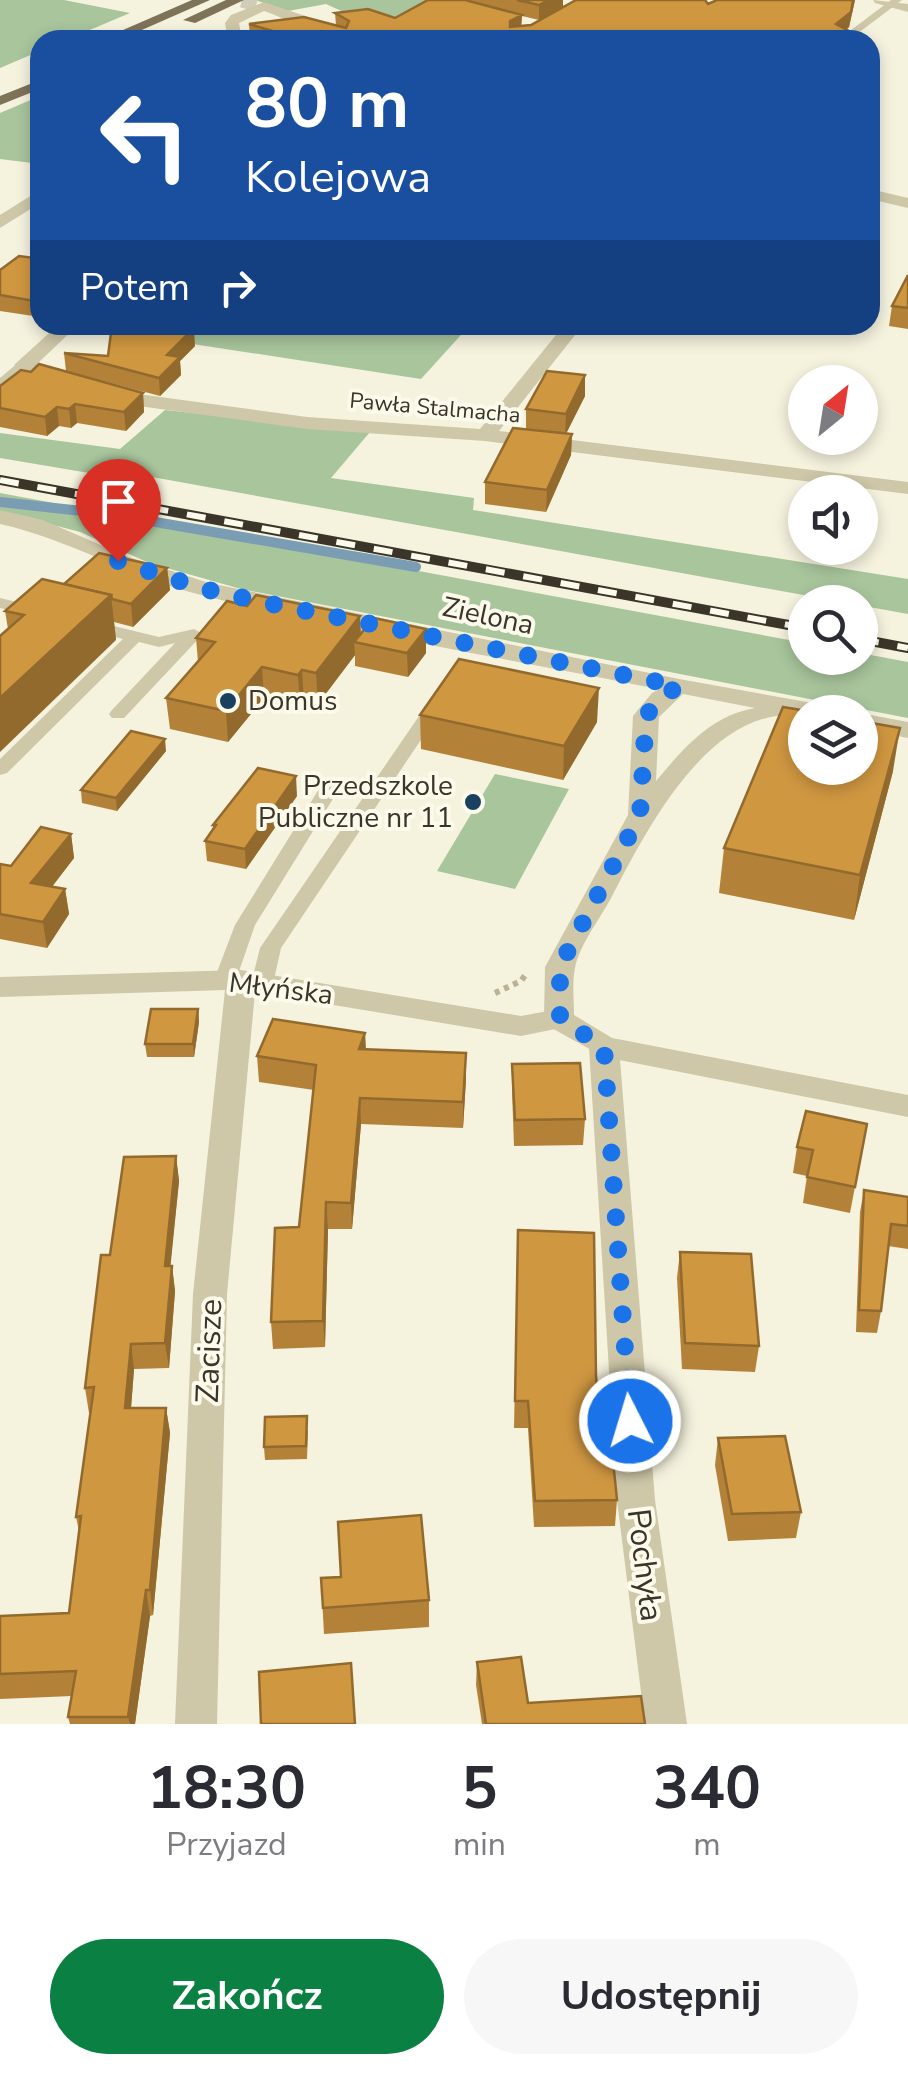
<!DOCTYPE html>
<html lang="pl">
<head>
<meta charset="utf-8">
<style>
	:root { --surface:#fff; --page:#f7f7f7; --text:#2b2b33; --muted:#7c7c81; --accent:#0b8043 }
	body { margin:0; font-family:"Nunito Sans",sans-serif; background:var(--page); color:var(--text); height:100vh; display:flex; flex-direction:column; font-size:38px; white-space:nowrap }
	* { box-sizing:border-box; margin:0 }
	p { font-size:32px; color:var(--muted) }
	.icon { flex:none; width:55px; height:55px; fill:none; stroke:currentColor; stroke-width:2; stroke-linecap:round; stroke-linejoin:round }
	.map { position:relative; height:1724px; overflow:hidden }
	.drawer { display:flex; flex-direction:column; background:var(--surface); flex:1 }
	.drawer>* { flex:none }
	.hud { position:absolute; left:30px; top:30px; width:850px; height:305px; border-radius:30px; box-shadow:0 5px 15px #0003; background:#1a4fa0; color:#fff; overflow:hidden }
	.needle { width:65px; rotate:30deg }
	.fabs { position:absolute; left:788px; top:365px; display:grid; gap:20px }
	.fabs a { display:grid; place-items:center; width:90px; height:90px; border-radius:50%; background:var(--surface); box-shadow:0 5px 15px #0003; font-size:50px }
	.pin { position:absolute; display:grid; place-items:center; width:85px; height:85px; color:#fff; margin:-102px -42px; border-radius:50% 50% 50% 0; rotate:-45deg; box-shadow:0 0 10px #0007 }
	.pin .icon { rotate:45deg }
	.me { position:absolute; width:110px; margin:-55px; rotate:355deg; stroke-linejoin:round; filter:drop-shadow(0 0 8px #0008) }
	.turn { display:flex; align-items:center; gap:35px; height:210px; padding:0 50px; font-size:45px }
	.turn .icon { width:130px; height:130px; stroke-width:2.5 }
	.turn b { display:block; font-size:70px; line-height:85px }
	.then { display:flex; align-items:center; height:95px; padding:0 50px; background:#0003; gap:20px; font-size:38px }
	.eta { display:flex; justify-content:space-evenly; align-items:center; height:170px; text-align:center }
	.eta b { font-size:60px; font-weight:700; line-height:70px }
	.primary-button { display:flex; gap:20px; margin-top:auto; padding:20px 50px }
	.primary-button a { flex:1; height:115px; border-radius:60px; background:var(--accent); color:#fff; font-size:40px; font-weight:700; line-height:115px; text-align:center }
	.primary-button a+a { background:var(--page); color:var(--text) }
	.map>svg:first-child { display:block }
</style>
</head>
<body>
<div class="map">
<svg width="908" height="1724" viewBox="0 0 908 1724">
	<rect width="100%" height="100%" fill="#f5f2de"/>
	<g fill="#a8c59c">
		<path d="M0 0H64L130 13 66 40H40V51L0 68Z"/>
		<path d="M255 0H433L381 29 326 4 288 11Z"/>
		<path d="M40 96V164L0 159V113Z"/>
		<path d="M470 325 421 379 76 326 77 325Z"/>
		<path d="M165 410 370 432 331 478 474 498 473 510 908 579V614L141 475 113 477 0 458V433L120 449Z"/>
		<path d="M0 493 805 643V658H860V653L908 662V718L241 589 149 563 80 532 0 511Z"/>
		<path d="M495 774 569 789 515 889 437 871Z"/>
	</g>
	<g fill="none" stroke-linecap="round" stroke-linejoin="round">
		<path stroke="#7a9db4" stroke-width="10" d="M0 502 109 514 416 567"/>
		<path stroke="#d0ccba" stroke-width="15" stroke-dasharray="15 8" stroke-linecap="butt" d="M242 0 264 6"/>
		<path stroke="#bab292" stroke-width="6" stroke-dasharray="5 5" stroke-linecap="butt" d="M495 993 521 981 526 974"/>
		<g fill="#cec7a8" fill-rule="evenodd">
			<path d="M891 0H902L849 40H838Z"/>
			<path d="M19 362 31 365 0 389V378Z"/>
			<path d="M0 598 42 608 44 612 36 617 0 608Z"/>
			<path d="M89 620 159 637 194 629 203 634 124 718H112L109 714 112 710 175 643 159 647 139 642 7 773 0 775V759L123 639 83 629 80 625Z"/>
			<path d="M434 702 443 707 281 948 273 984 262 991 254 989 251 984 260 948 428 703Z"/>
			<path d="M329 783 339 789 255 925 236 980 225 987 217 985 214 980 235 925 319 789Z"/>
		</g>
		<g fill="#cec7a8" fill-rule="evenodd">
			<path d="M264 2 314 19 347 40C320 40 291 20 264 11L239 23 242 40H228L225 23 231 15Z"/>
			<path d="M870 189 908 198V208L870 199Z"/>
			<path d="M40 190V203L0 228V215Z"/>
			<path d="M58 325H78L37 364 74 381V389L67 391 14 365Z"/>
			<path d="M564 325H583L499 431 908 482V494L485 441 307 429 109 402 99 396 109 390 307 417 480 429Z"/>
			<path d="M0 510 43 520 126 556 209 583 679 679 691 686 679 693C520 661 358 634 201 595 131 578 69 539 0 524Z"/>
			<path d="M241 970 521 1016 559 1009 570 1012 574 1019 570 1026 521 1036 255 992 227 1294 217 1724H175L193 1294 225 990 0 997V977Z"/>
			<path d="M604 1037 615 1040 619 1047 655 1500 687 1724H645L617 1500 589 1047 593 1040Z"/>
		</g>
		<g fill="#cec7a8" fill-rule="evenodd">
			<path d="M873 0 908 4V12L875 3Z"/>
			<path d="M679 679 818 704 831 712H805V717C711 699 645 833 610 900 599 920 579 946 575 968 572 982 574 1000 574 1015L612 1038 908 1095V1117L604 1057 548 1026 544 1019 545 967 628 815 633 716 652 693ZM683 694 755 708C710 716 684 748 656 781L659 717Z"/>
			<path d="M860 713 908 722V738L860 729Z"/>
		</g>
		<g fill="#7e7359" fill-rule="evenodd">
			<path d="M192 0H210L119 40H100Z"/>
			<path d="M226 0H244L195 23 183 20Z"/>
			<path d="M40 80V89L0 105V96Z"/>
		</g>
		<g stroke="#3b3529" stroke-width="10">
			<g id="rail">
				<path d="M0 480 805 628"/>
				<path d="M860 639 908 648"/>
			</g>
		</g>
		<use href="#rail" stroke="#fbfaeb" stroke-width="6" stroke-dasharray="19" stroke-linecap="butt"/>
	</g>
	<g fill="#b38238">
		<path d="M428 0H563V8L539 20 522 16 521 26 531 25 575 1 576 0H706L708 4 717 0H855L849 27 846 30V40H250L249 24 304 17 336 25 335 13 368 9 395 18Z"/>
		<path d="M40 254V317L0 311V270L34 258Z"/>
		<path d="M908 275V329L889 326 892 306Z"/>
		<path d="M195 346 180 361 181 375 160 396 66 371 64 353 108 356Z"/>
		<path d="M585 375V396L566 433 572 434 571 455 546 512 485 504V482L526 429V409Z"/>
		<path d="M0 386 143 393 144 412 126 431 77 423 71 428 59 426 47 436 0 427Z"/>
		<path d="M167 568 170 590 133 627 114 622 116 640 8 629 5 611 64 584Z"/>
		<path d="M247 606 360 616 361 635 426 629V653L408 677 355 666V655L318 704 304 701 300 706 264 698 228 742 170 729 166 698 198 662 196 638Z"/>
		<path d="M420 715 597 722 563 780 421 749Z"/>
		<path d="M166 751 117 811 82 803 81 790Z"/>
		<path d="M893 771 854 920 719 893 724 848Z"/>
		<path d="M297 796 246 869 207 861 205 841 213 830V825Z"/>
		<path d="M71 834 74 858 52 887 65 889 69 914 47 948 0 939V864L11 866Z"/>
		<path d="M198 1009 199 1022 194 1057H147L145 1044Z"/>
		<path d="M365 1033 366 1050 466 1079 463 1128 361 1124 352 1229H328L325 1347 273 1349 271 1322 299 1227 314 1090 259 1082 257 1056Z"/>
		<path d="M512 1064 585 1119 583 1145 514 1146 512 1090Z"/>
		<path d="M867 1124 850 1213 803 1203 807 1176 793 1173 797 1147Z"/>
		<path d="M176 1156 179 1181 170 1266H172L175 1291 169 1368 134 1369 131 1408H166L170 1433 153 1615 150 1616 135 1724H70L68 1717 72 1696 0 1699V1616L69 1613 79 1531 76 1517 91 1413H89L85 1388 110 1255Z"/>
		<path d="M864 1190 908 1197V1249L888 1246 881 1311 877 1333 856 1332 860 1212Z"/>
		<path d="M518 1230 596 1376 601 1430 617 1500 615 1526 534 1527 528 1428H514Z"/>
		<path d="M680 1252 759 1346 755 1372 682 1369 677 1278Z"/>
		<path d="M308 1430 307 1459 265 1460 264 1447Z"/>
		<path d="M718 1438 801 1512 796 1538 728 1541 715 1465Z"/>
		<path d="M321 1578 429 1600V1627L324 1634Z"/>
		<path d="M477 1662 528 1703 645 1724H482L476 1685Z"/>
	</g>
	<g fill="#926a2e">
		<path d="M549 0H563V8L539 20V5Z"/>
		<path d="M853 0H855L849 27 838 36 847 30 846 40H833L836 24Z"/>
		<path d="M522 15 521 30 509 40 510 21Z"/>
		<path d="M194 328 195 346 180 361 181 375 160 396 159 378 167 355Z"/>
		<path d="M585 375V396L565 436 566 414Z"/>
		<path d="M143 393 144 412 126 431 124 412Z"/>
		<path d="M75 404 77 423 71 428 69 409Z"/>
		<path d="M57 407 59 426 47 436 45 417Z"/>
		<path d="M572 434 571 455 546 512 547 490Z"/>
		<path d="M167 568 170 590 133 627 131 604Z"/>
		<path d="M111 595 116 640 0 752V698Z"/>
		<path d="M360 616 361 643 354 642 355 655 318 704 316 673Z"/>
		<path d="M426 629V653L408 677 407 653Z"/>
		<path d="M262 667 264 698 228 742 226 711Z"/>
		<path d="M302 670 304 701 300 706 298 675Z"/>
		<path d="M599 688 597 722 563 780 564 746Z"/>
		<path d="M900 728 893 771 854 920 860 875Z"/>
		<path d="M165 739 166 751 117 811 116 798Z"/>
		<path d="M296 776 297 796 246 869 245 849Z"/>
		<path d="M71 834 74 858 35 908 31 883Z"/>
		<path d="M65 889 69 914 47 948 43 922Z"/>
		<path d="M198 1009 199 1022 194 1057 193 1044Z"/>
		<path d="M365 1033 366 1059 359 1049Z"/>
		<path d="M466 1053V1079L463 1128V1102Z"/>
		<path d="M360 1098 361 1124 352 1229 351 1203Z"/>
		<path d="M176 1156 179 1181 168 1291 165 1266Z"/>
		<path d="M326 1202 328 1229 325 1347 323 1321Z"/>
		<path d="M172 1266 175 1291 169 1368 165 1343Z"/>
		<path d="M131 1344 134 1369 129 1434 125 1408Z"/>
		<path d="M166 1408 170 1433 153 1615 150 1590Z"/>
		<path d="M146 1590 150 1616 135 1724H130L128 1717Z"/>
	</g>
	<g fill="#d09741" stroke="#926a2e" stroke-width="2.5">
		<path d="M428 0H465L522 15 510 21V27L531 25 576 0H705L708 4 717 0H853L851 12 836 24 847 30 833 40H303L249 24 304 17 346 28 349 21 335 13 368 9 395 18Z"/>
		<path d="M517 0H549L539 5Z"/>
		<path d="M40 254V302L0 295V270L19 256 34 258Z"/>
		<path d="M908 275V308L892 306Z"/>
		<path d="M128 325H170L194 328 167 355 180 357 159 378 64 353 108 356 111 333 118 334Z"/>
		<path d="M39 364 143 393 124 412 75 404 69 409 57 407 45 417 0 408V386L21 370 31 372Z"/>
		<path d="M547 371 585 375 566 414 526 409Z"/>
		<path d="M513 428 572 434 547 490 485 482Z"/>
		<path d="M99 553 167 568 131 604 112 599 111 595 64 584Z"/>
		<path d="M42 579 111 595 0 698V636L24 615 5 611Z"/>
		<path d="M256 595 360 616 316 673 302 670 298 675 262 667 226 711 166 698 215 642 196 638 227 601 247 606Z"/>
		<path d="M374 618 426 629 407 653 354 642Z"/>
		<path d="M459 659 599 688 564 746 420 715Z"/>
		<path d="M783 707 813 712H805V768H860V721L900 728 860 875 724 848Z"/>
		<path d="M131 731 165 739 116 798 81 790Z"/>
		<path d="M258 768 296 776 245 849 205 841 216 825H213Z"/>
		<path d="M41 827 71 834 31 883 65 889 43 922 0 914V864L11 866Z"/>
		<path d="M151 1009H198L193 1044H145Z"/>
		<path d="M273 1019 365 1033 359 1049 466 1053 463 1102 360 1098 351 1203 326 1202 323 1321 271 1322 275 1228 299 1227 316 1065 257 1056Z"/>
		<path d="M580 1063 585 1119 515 1120 512 1064Z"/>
		<path d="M806 1111 867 1124 855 1187 807 1177 813 1150 797 1147Z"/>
		<path d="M176 1156 165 1266H172L165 1343 131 1344 125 1408H166L150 1590H146L128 1717H68L76 1671 0 1674V1616L69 1613 81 1516 76 1517 94 1387 85 1388 101 1255H110L124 1157Z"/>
		<path d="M864 1190 908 1197V1226L891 1224 881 1311 859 1310Z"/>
		<path d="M518 1230 594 1233 596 1376 601 1430H610L617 1500 535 1501 528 1401H515Z"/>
		<path d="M680 1252 751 1254 759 1346 685 1343Z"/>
		<path d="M307 1416 306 1446 264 1447 265 1417Z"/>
		<path d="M785 1436 801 1512 732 1514 718 1438Z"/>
		<path d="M421 1515 429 1600 323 1608 321 1578 341 1577 338 1522Z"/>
		<path d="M521 1657 528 1703 641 1696 645 1724H486L477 1662Z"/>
		<path d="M351 1663 355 1724H261L259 1672Z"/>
	</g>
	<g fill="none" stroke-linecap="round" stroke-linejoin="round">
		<path stroke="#1a73e8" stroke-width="18" stroke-dasharray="0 32.4" d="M118 561 204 589 262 602 679 686 660 698 646 716 640 815 560 966V1019L604 1047 630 1421"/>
	</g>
	<g fill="#1a4260" stroke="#fbfaeb" stroke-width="4">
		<circle cx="228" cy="701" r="10"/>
		<circle cx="473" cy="802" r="10"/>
	</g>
	<g text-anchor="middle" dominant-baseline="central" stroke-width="8" stroke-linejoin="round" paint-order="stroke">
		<g font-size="22" fill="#3b3529" stroke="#fbfaeb">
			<text transform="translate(435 408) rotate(5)">Pawła Stalmacha</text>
		</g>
		<g font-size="28" fill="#3b3529" stroke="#fbfaeb">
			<text transform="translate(488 616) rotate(12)">Zielona</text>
			<text transform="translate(281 989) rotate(7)">Młyńska</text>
		</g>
		<g font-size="28" fill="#3b3529" stroke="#fbfaeb" text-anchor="start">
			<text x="248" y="701">Domus</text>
			<text x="453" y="786" text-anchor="end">Przedszkole<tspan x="453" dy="32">Publiczne nr 11</tspan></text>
		</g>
		<g font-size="32" fill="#3b3529" stroke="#fbfaeb">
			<text transform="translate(209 1351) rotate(-88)">Zacisze</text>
			<text transform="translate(645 1565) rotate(83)">Pochyła</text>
		</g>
	</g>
</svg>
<div class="fabs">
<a><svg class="needle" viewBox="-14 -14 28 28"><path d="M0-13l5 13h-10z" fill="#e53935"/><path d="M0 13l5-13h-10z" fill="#7c7c81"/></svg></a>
<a><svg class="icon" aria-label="sound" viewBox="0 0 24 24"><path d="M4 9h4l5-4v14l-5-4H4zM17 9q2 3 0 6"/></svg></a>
<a><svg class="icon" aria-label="search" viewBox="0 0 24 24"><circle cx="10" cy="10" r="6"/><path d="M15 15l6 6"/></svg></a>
<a><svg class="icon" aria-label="layers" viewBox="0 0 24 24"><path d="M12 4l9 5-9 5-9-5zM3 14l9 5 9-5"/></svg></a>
</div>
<div class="pin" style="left:118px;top:561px;background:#d93025"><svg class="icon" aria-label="arrive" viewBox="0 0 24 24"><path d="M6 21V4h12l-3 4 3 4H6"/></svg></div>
<svg class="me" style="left:630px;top:1421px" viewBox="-20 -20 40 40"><circle r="17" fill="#1a73e8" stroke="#fff" stroke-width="3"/><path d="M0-11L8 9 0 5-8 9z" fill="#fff"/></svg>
<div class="hud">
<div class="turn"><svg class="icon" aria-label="left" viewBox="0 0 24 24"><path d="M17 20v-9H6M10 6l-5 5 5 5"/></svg><div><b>80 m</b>Kolejowa</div></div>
<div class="then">Potem<svg class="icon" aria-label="right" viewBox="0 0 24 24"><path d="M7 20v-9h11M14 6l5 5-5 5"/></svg></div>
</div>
</div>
<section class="drawer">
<div class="eta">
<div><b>18:30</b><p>Przyjazd</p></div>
<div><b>5</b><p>min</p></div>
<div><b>340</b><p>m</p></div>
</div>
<div class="primary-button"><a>Zakończ</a><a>Udostępnij</a></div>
</section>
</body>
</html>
